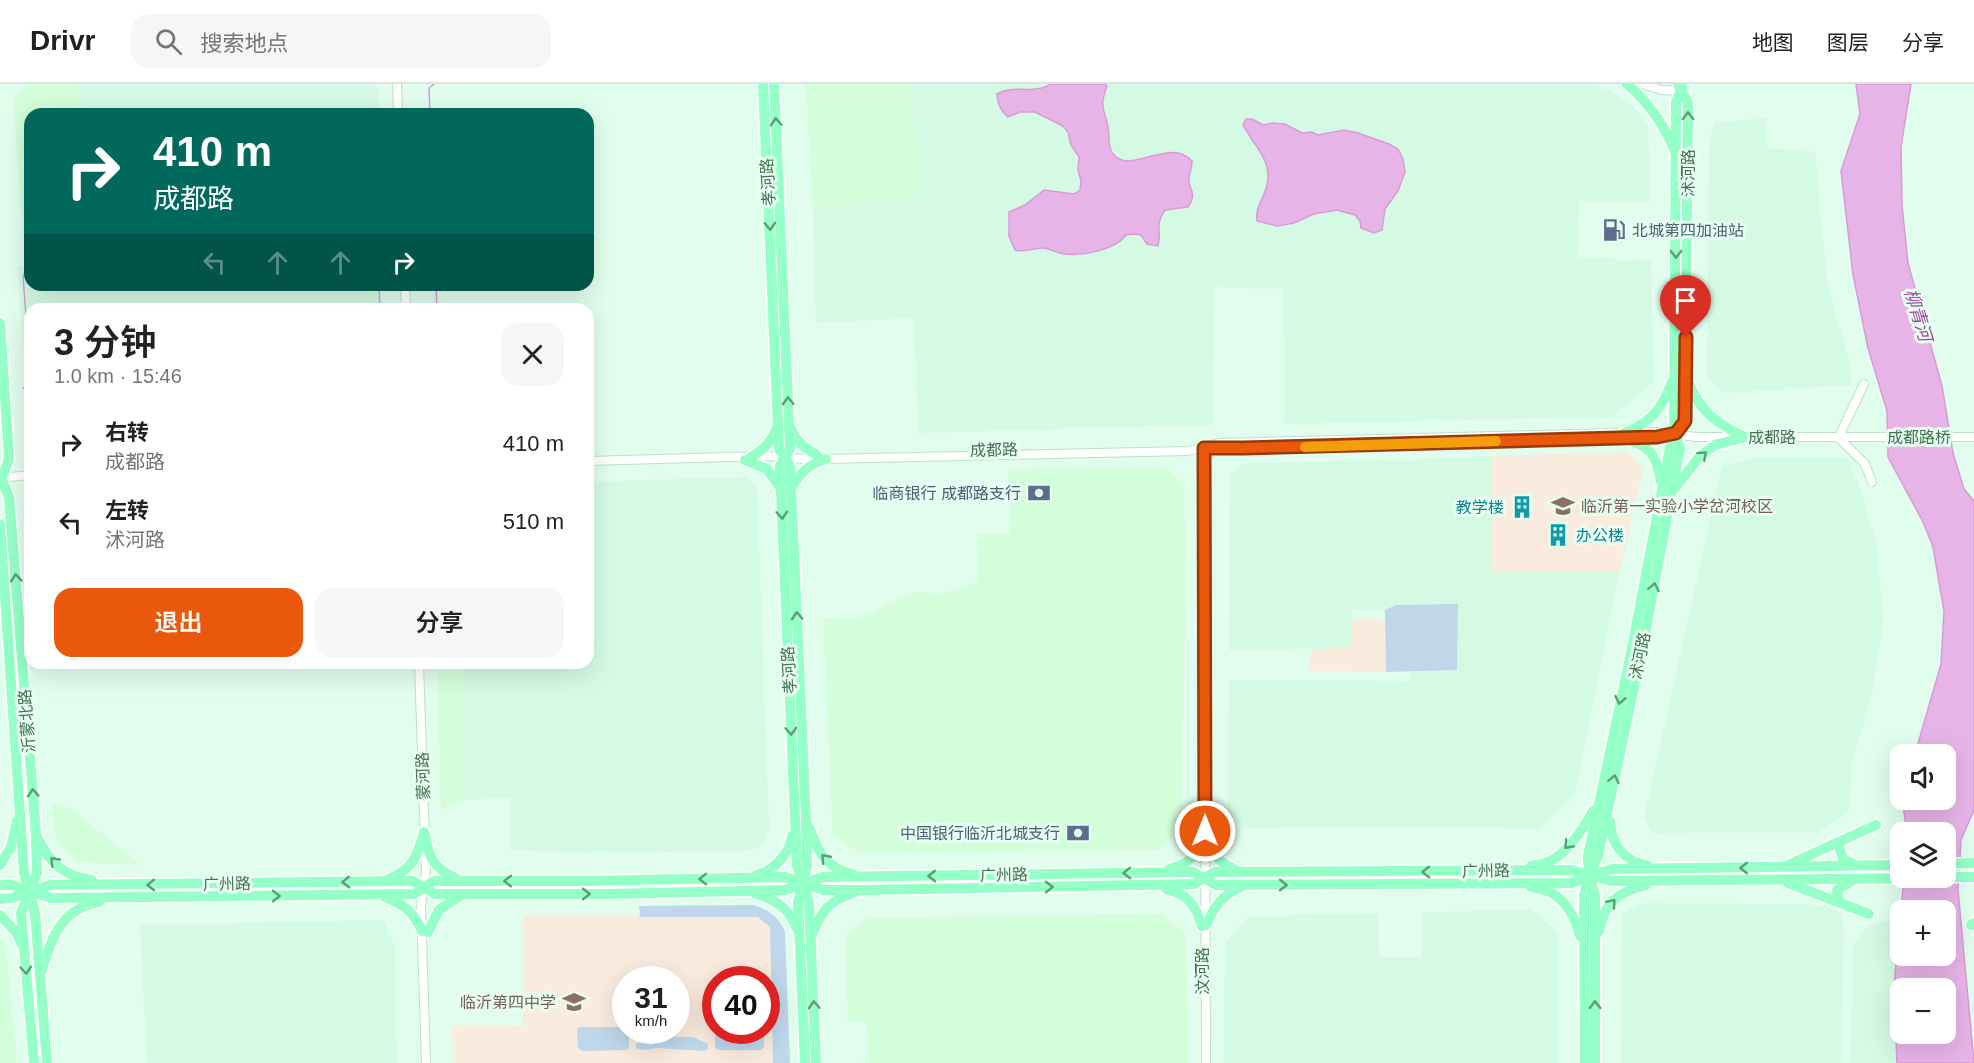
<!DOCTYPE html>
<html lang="zh">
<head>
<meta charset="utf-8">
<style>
	:root { --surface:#fff; --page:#f6f6f6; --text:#202124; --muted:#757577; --line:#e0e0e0; --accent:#ea580c }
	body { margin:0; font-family:Helvetica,"Noto Sans SC",sans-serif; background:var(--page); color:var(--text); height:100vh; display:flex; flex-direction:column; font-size:22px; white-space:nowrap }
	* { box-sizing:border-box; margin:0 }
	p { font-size:20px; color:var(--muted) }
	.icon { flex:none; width:33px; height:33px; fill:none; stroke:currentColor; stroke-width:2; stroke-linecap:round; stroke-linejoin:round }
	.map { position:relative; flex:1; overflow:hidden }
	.side { position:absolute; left:24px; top:219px; width:570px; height:366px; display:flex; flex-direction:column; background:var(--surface); border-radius:18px; box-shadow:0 6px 24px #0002 }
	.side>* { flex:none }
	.banner { position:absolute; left:24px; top:24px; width:570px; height:183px; border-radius:18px; box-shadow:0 6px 24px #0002; background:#00695c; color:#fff; overflow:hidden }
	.buttons { position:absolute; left:1890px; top:660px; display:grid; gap:12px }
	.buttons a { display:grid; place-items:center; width:66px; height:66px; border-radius:12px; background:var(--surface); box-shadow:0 6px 24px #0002; font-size:30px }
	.speed { position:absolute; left:612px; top:882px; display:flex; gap:12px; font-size:30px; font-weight:700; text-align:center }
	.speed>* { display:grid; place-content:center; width:78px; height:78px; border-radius:50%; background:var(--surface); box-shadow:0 6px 24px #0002; line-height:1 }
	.speed small { font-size:15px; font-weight:400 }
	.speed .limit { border:9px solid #d22; background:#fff; color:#111 }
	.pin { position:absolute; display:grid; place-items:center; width:51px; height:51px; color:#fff; margin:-62px -26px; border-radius:50% 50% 50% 0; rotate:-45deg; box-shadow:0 0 6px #0007 }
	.pin .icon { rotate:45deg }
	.me { position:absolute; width:66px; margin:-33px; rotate:0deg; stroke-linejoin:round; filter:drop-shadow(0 0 4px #0008) }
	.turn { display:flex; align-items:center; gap:21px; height:126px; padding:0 30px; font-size:27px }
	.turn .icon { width:78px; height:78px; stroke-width:2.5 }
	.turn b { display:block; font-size:42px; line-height:51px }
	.lanes { display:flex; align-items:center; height:57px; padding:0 30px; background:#0003; justify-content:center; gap:30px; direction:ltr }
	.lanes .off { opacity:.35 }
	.round { display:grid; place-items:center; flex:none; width:63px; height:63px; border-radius:18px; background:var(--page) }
	.summary { display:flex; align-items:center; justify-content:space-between; height:102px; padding:0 30px }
	h1 { font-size:36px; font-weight:600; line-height:45px }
	.cta { display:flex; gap:12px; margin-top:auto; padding:12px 30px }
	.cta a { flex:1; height:69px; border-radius:18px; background:var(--accent); color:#fff; font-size:24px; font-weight:600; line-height:69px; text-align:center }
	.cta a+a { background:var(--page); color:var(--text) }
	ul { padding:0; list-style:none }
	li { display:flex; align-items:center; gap:18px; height:78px; padding:0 30px }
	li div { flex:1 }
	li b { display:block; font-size:22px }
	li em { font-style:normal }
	header { display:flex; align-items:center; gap:36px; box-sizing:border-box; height:84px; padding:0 30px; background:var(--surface); border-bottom:2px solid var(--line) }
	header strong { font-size:28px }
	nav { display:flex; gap:33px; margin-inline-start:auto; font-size:21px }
	.search { width:420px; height:54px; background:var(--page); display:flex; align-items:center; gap:15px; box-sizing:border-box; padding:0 21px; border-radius:18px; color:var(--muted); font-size:22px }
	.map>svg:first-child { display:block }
</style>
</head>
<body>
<header>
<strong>Drivr</strong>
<div class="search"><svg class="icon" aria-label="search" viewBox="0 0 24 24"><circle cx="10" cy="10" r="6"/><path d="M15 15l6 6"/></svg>搜索地点</div>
<nav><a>地图</a><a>图层</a><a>分享</a></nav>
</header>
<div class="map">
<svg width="1974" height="979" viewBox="0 0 1974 979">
	<rect width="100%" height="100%" fill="#e0fdee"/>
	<g fill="#d4fae4">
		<path d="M79 0H374L379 5V30H81Z"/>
		<path d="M911 0H1589L1608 6 1632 21 1648 41 1650 117H1579L1578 173 1651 177 1654 298 1611 333 1284 340 1283 205 1214 203 1213 341 919 349 913 234 816 239 813 124 912 115 919 103Z"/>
		<path d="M1767 34V64L1815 68 1827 197 1850 280 1851 301 1722 309 1707 291 1709 67 1714 39Z"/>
		<path d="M17 182H30V201H380V225H30V269H24Z"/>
		<path d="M1491 372 1493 486 1620 487 1575 710 1539 745 1242 744 1228 728 1229 596 1410 597 1411 586H1456L1458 521H1396L1385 526 1352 525V564L1229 566 1230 391 1243 379 1423 375Z"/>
		<path d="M1758 373H1847L1859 401 1877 459 1883 537 1871 615 1853 675 1848 728 1818 748 1653 749 1644 734 1722 382Z"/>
		<path d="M746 393 757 403 769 745 762 761 747 767 587 769 511 766V714L465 716 462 579H588V398Z"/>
		<path d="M1645 819 1824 821 1841 830 1844 844 1841 979H1621L1622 833 1626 827Z"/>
		<path d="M1531 825 1558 848V979H1224L1225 859 1250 832 1378 829 1379 873H1422V829Z"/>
		<path d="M1900 834 1894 905 1897 979H1850L1853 862 1868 841Z"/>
		<path d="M383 836 395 862 397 979H147L140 841Z"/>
	</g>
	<g fill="#d3feda">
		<path d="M27 0H79L81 30H30V174H25L13 14Z"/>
		<path d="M806 0H911L919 103 912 115 813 124Z"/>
		<path d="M1167 383 1184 403 1186 493 1181 745 1157 766 858 768 833 752 823 534H859L915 508 944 510 977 498 978 450H1010L1008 385Z"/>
		<path d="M437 579H462L465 716 441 725Z"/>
		<path d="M51 718 73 726 140 781 78 778 56 756Z"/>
		<path d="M1161 830 1186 850 1188 979H854L868 978 867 938H848L845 851 868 834Z"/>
		<path d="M0 855 6 861 17 979H0Z"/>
	</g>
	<g fill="#f9ebdd" fill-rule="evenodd">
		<path d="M1627 368 1643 385 1620 487H1492L1491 372Z"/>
		<path d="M1352 535 1386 537V588L1308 587 1312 565 1352 564Z"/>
		<path d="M524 831 759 832 772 843 777 979H453L452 941 523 942ZM626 896H676V946H626ZM716 896H766V946H716Z"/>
	</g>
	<g fill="#bed7eb">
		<path d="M1458 520 1457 586 1386 588 1385 526 1396 521Z"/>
		<path d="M753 821C769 826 778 832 785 848L790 979H773L770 843 758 833H640L639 822Z"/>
		<path d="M715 938 716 946 764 947V962L761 966H720L715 964Z"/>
		<path d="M579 943H625L626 946 629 947V963L627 966 582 967 578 964 577 945Z"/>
		<path d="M650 953H693L708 960V965L703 967 658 964 642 966 636 964V960Z"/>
	</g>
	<g fill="#e7b4e7" stroke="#d99ad8" stroke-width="1.5" fill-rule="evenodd">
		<path d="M1051 0H1105L1107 2C1099 24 1104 23 1108 43 1110 53 1107 62 1113 70 1130 92 1170 52 1192 77 1192 83 1190 88 1189 93 1187 106 1199 107 1188 123L1165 126C1154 143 1162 147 1158 162L1147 160 1141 151 1134 150 1126 151C1115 166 1083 172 1065 170 1058 170 1050 164 1042 164 1032 164 1025 169 1015 166L1009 152V128L1025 121 1044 106 1074 110 1080 106 1081 97 1078 86 1079 73 1071 61 1068 48 1063 42 1035 28H1020L1008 33C1000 26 998 20 997 10 1014 0 1034 11 1051 0Z"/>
		<path d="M1856 0H1911L1901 63 1902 121 1908 179 1942 302 1953 369 1964 405 1974 417V726L1961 756 1958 806 1974 979H1897L1894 905 1900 830V872H1946V826H1901L1904 794H1946V748H1907L1903 721 1904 716H1946V670H1915L1941 580 1944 527 1933 463 1923 438 1888 373 1887 327 1868 264 1853 191 1841 87 1860 30ZM1900 904H1946V950H1900Z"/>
		<path d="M1246 35H1252L1263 41 1272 39 1285 40 1302 49 1312 48 1318 51 1344 46 1358 49 1389 60 1398 65 1403 75 1405 88 1398 107 1385 125 1382 146 1374 149 1361 144 1360 137 1355 131 1337 126 1314 130 1294 139 1277 142 1257 137C1255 121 1264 116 1267 101 1273 76 1253 61 1243 41Z"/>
	</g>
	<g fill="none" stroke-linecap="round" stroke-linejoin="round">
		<g stroke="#d99ad8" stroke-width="1.5">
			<path d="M430 30 429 4 434 0"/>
			<path d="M30 181 23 192 30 286"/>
			<path d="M379 201 380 225"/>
			<path d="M436 201 437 225"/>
			<path d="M23 304 30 303"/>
		</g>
		<g stroke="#bce1c8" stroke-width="10">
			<g id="minor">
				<path d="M397 0 398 30"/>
				<path d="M1642 0 1662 6 1681 7"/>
				<path d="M405 201 406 225"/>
				<path d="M1841 348 1864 300"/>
				<path d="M1839 354 1865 380 1872 398"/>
				<path d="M1204 364 1206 979"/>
				<path d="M1209 364 1430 359"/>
				<path d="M588 377 768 372 802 375H826L1188 367 1220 359 1657 348 1696 353H1974"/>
				<path d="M0 394 30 391"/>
				<path d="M419 579 426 787 421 823 426 979"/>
			</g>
		</g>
		<g stroke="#fff" stroke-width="13">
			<g id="major">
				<path d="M763 0 779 365 790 382 806 734 807 782 798 818 805 979"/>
				<path d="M774 0 789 341 790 365 780 382 797 782 809 818 816 979"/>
				<path d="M1627 0C1648 18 1663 39 1674 65"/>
				<path d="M0 239 9 374 0 399"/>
				<path d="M1688 297C1699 327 1717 340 1745 353"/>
				<path d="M791 345C796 358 805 364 817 371"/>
				<path d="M1622 350C1651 338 1661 327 1672 298"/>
				<path d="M1622 353C1650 363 1656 368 1661 398"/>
				<path d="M751 373C764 365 772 358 777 343"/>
				<path d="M745 376 767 385 779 402"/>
				<path d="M0 392 9 413 36 750 37 789 21 829 34 979"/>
				<path d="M1675 404 1700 372 1715 361 1745 353"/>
				<path d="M791 405C800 389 809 380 826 375"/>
				<path d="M0 440 24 789 35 829 47 979"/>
				<path d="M1610 737C1611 761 1624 777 1648 782"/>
				<path d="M809 743C818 768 825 784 853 790"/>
				<path d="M1205 747C1212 768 1215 777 1236 786"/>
				<path d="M425 750C429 776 433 783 457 795"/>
				<path d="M37 753C50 779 63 792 92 796"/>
				<path d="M1838 760 1843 775 1854 780"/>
				<path d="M1946 780 1974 779"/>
				<path d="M0 781 11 763 17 737"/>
				<path d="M1788 781 1876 741"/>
				<path d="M1531 782C1537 781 1544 780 1550 777 1567 770 1585 742 1593 727"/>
				<path d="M1169 785C1194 779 1197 769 1205 747"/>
				<path d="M756 791C773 787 790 770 792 752"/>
				<path d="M1946 793H1974"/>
				<path d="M389 795C414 784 417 773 424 748"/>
				<path d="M1788 799 1869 830"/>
				<path d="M0 801H11L51 814 414 810 434 797H587L785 793 823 806H865L1194 800 1215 788 1572 786 1611 797 1939 794"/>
				<path d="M1531 803C1537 804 1544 805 1550 808 1566 816 1576 835 1580 852"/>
				<path d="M1166 805C1187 809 1196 822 1202 842"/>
				<path d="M756 810C776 815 790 826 797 845"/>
				<path d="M385 813C403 820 414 828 422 847"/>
				<path d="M0 815 12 814 50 801 413 797 435 810H606L785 806 823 793 1193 788 1216 801 1571 799 1612 785 1900 781"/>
				<path d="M1839 818 1837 806 1852 797"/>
				<path d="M0 831 17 849 21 859"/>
				<path d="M1206 841C1214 823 1222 811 1241 803"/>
				<path d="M1971 841 1974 839"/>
				<path d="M1599 847C1605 817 1617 809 1646 801"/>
				<path d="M428 848 439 826 463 810"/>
				<path d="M812 851C821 828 828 817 853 809"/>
				<path d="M42 886C51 854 62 824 99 818"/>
				<path d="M1585 979 1584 811 1589 792 1598 772 1643 561 1680 364 1675 349 1674 337 1676 18 1682 3"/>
				<path d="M1595 979V811L1589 792 1588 772 1633 559 1670 364 1675 349 1685 337 1688 19 1678 0"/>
			</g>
		</g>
		<use href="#minor" stroke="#fff" stroke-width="8"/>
		<use href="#major" stroke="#95ffc8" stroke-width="10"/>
	</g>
	<defs><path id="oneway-chevron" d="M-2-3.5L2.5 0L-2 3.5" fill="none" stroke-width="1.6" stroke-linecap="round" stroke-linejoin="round" transform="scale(1.5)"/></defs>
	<g stroke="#5e9e74">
		<use href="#oneway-chevron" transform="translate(1688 32) rotate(-90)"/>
		<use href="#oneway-chevron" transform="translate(776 38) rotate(-93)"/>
		<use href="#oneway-chevron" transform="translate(770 142) rotate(87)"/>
		<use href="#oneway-chevron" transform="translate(1676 170) rotate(90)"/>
		<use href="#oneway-chevron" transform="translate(788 317) rotate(-93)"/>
		<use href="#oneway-chevron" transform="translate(1703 371) rotate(-42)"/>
		<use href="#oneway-chevron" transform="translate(782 431) rotate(87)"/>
		<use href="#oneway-chevron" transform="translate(16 494) rotate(-95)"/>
		<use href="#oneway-chevron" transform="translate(1654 503) rotate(-79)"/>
		<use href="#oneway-chevron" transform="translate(797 532) rotate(-93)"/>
		<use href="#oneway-chevron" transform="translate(1620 616) rotate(102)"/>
		<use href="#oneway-chevron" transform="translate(791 647) rotate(87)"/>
		<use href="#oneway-chevron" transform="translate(1614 695) rotate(-78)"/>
		<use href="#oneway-chevron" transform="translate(33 709) rotate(-94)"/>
		<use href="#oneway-chevron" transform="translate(1568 761) rotate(133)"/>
		<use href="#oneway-chevron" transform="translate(825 774) rotate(-132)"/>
		<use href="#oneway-chevron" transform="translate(54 777) rotate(-134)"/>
		<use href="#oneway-chevron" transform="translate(1744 784) rotate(180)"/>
		<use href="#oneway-chevron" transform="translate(1426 788) rotate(179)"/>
		<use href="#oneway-chevron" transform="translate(1127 789) rotate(179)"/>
		<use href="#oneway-chevron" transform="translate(932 792) rotate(179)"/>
		<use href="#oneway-chevron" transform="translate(703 795) rotate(179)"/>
		<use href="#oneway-chevron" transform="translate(508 797) rotate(-180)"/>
		<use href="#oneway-chevron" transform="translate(346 798) rotate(179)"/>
		<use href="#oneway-chevron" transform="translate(151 801) rotate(179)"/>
		<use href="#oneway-chevron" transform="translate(1283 801)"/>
		<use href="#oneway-chevron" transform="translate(1049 803) rotate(-1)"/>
		<use href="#oneway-chevron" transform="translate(586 810)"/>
		<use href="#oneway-chevron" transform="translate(276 812) rotate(-1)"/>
		<use href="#oneway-chevron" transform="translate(1612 819) rotate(-49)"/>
		<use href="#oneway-chevron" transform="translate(26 886) rotate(85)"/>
		<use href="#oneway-chevron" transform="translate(814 921) rotate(-93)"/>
		<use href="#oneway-chevron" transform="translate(1595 921) rotate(-90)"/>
	</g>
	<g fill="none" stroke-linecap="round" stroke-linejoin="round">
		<g stroke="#983908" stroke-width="15">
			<path id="route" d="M1205 747 1204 364H1243L1657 353 1676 349 1685 337 1686 253"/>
		</g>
		<use href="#route" stroke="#ea580c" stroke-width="10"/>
		<path stroke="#f59e0b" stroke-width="10" d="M1305 363 1496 357"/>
	</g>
	<defs>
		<g id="fuel-bare" transform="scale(1.8)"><path d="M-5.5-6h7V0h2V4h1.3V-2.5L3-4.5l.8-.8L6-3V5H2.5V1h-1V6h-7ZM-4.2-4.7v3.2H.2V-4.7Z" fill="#5c6f8a" stroke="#e7fff2" stroke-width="2.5" paint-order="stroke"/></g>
		<g id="bank-bare" transform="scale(1.8)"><path d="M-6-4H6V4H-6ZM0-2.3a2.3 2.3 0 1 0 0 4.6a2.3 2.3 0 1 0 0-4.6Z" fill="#5c6f8a" stroke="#e7fff2" stroke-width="2.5" paint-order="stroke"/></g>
		<g id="school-bare" transform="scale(1.8)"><path d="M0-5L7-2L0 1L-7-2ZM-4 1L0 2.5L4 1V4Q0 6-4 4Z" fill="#8d6e63" stroke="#e7fff2" stroke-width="2.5" paint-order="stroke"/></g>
		<g id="building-bare" transform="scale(1.8)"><path d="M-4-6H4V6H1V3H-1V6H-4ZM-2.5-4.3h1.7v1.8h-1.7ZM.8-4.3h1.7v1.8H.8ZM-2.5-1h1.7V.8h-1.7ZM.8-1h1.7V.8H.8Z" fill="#0f9aa8" stroke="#e7fff2" stroke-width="2.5" paint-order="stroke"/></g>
	</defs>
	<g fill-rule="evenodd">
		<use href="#fuel-bare" x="1614" y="146"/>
		<use href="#bank-bare" x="1039" y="409"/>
		<use href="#school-bare" x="1563" y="422"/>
		<use href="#building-bare" x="1522" y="423"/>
		<use href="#building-bare" x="1558" y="451"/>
		<use href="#bank-bare" x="1078" y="749"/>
		<use href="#school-bare" x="574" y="918"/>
	</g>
	<g text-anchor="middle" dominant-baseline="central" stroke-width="6" stroke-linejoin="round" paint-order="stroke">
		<g font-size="16" fill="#467450" stroke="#e7fff2">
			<text transform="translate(1688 89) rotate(-90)">沭河路</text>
			<text transform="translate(768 98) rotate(-93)">孝河路</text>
			<text x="1772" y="353">成都路</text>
			<text x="1919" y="353">成都路桥</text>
			<text transform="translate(994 366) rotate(-1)">成都路</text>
			<text transform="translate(1640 572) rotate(-78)">沭河路</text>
			<text transform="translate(789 586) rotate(-93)">孝河路</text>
			<text transform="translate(27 637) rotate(-94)">沂蒙北路</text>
			<text transform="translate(423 692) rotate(-92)">蒙河路</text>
			<text transform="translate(1486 787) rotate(-1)">广州路</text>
			<text transform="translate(1004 791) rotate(-1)">广州路</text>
			<text transform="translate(227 800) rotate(-1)">广州路</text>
			<text transform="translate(1202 887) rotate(-90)">汶河路</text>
		</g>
		<g font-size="16" fill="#4e5e75" stroke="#e7fff2" text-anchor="end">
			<text x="1632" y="146" text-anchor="start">北城第四加油站</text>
			<text x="1021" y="409">临商银行 成都路支行</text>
			<text x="1060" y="749">中国银行临沂北城支行</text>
		</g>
		<g font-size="16" fill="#785e54" stroke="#e7fff2" text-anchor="start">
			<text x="1581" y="422">临沂第一实验小学岔河校区</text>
			<text x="556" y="918" text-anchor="end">临沂第四中学</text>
		</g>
		<g font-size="16" fill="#0d838f" stroke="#e7fff2" text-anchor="end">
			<text x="1504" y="423">教学楼</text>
			<text x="1576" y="451" text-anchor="start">办公楼</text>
		</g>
		<g font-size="18" font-style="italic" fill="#9e489c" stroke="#e7fff2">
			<text transform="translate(1918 231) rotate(73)">柳青河</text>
		</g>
	</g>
</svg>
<div class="buttons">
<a><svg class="icon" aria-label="sound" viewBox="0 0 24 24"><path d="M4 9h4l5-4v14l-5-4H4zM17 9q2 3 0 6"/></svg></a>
<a><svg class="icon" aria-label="layers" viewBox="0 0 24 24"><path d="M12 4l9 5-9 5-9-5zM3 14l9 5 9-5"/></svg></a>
<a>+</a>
<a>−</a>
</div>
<div class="speed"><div>31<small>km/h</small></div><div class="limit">40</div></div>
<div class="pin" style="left:1686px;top:253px;background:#d93025"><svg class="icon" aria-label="arrive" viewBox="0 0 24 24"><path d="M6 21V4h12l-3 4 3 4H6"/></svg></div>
<svg class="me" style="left:1205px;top:747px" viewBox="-20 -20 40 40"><circle r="17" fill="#ea580c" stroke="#fff" stroke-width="3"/><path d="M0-11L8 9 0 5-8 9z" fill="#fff"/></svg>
<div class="banner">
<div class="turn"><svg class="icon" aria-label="right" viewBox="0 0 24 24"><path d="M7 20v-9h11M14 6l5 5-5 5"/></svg><div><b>410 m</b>成都路</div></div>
<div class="lanes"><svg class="icon off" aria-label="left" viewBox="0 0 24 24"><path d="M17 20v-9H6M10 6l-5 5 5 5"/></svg><svg class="icon off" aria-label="ahead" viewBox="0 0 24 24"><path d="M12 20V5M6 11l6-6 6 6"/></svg><svg class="icon off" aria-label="ahead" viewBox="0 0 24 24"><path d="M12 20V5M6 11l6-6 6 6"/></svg><svg class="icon" aria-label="right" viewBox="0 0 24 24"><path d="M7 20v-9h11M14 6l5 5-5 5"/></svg></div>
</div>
<section class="side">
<div class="summary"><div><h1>3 分钟</h1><p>1.0 km · 15:46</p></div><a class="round"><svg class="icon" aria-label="close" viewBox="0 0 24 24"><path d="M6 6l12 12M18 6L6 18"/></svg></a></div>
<ul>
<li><svg class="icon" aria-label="right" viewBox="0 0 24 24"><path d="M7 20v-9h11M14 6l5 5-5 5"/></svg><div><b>右转</b><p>成都路</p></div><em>410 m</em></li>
<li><svg class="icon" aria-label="left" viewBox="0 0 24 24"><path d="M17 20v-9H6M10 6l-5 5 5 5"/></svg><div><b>左转</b><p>沭河路</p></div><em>510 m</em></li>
</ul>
<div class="cta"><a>退出</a><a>分享</a></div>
</section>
</div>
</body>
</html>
